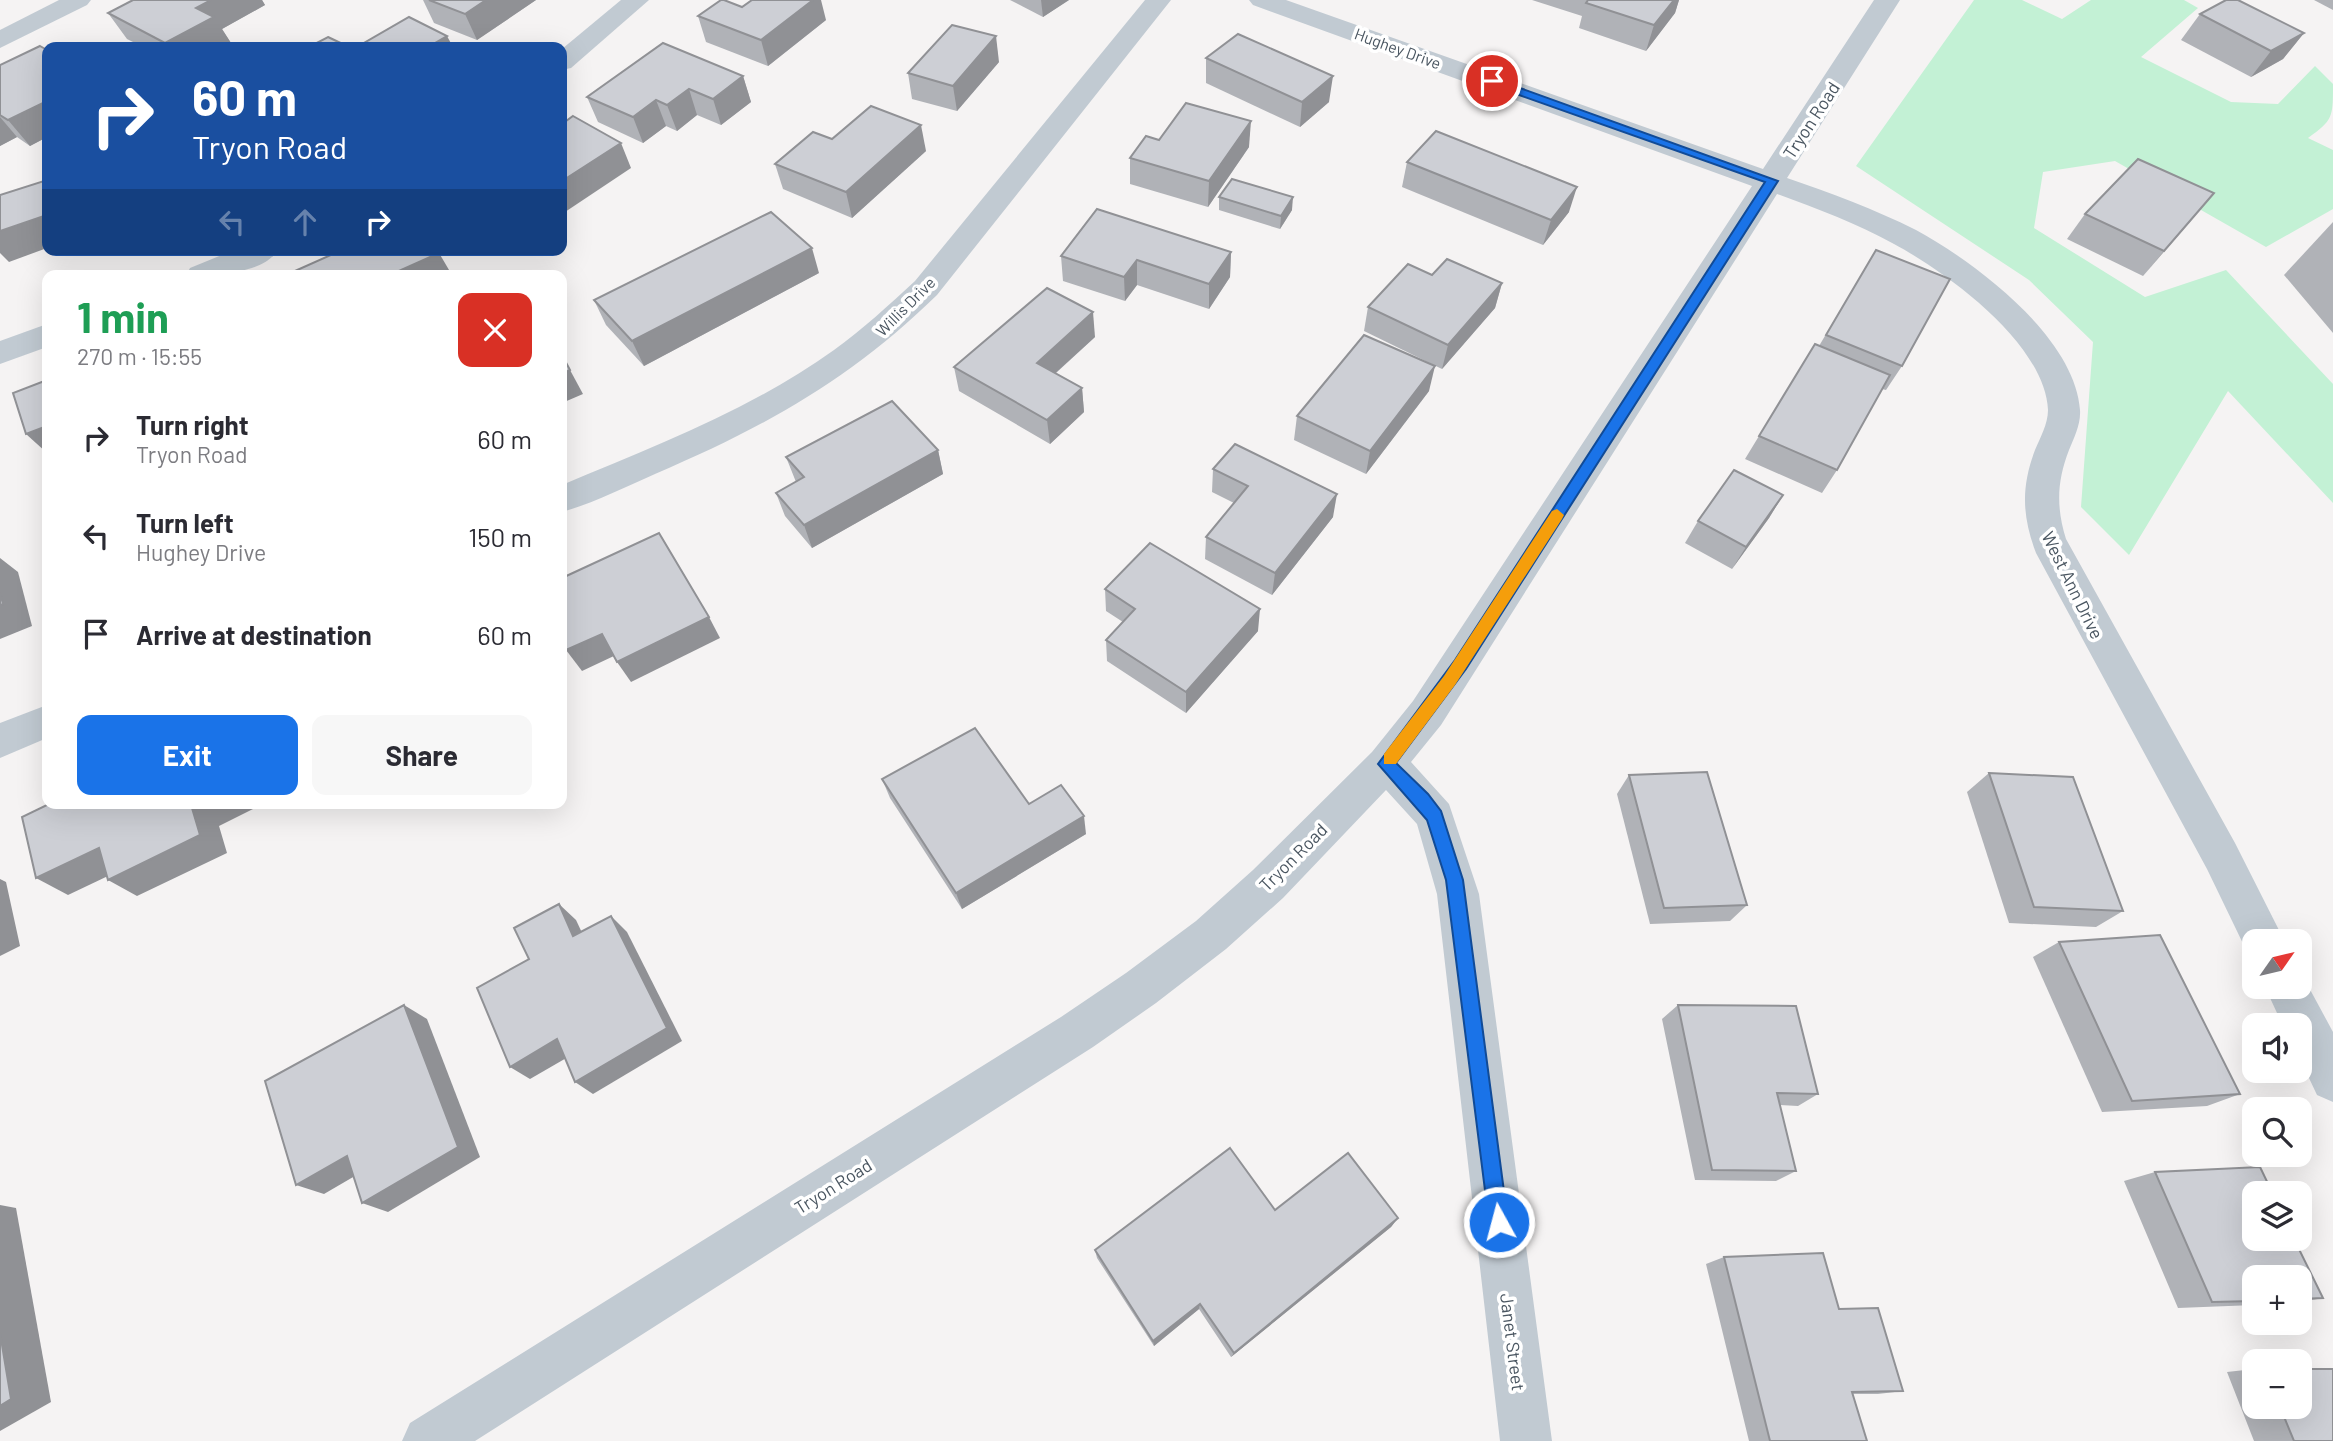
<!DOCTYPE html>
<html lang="en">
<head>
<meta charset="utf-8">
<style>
	:root { --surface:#fff; --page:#f7f7f7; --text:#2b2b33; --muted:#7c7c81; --accent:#1a73e8 }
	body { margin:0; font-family:Barlow,sans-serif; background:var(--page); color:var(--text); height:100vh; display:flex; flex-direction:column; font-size:26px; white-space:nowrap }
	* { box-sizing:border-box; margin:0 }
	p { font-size:23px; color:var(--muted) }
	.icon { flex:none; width:38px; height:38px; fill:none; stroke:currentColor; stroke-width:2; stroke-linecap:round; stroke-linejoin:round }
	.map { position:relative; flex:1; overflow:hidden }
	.details { position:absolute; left:42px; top:270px; width:525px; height:539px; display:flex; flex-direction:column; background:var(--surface); border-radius:14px; box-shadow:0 7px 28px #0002 }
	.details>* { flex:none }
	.guide { position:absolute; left:42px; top:42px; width:525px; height:214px; border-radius:14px; box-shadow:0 7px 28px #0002; background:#1a4fa0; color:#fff; overflow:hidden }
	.needle { width:46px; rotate:56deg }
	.fabs { position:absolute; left:2242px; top:929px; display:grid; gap:14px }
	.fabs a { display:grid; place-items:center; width:70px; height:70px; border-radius:14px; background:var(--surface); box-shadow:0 7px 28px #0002; font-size:35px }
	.pin { position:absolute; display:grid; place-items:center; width:60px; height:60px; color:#fff; margin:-30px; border:4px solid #fff; border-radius:50%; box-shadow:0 2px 7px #0007 }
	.me { position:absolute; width:77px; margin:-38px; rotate:353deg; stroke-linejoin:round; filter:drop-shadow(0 0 5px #0008) }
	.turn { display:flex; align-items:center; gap:24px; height:147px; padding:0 35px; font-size:32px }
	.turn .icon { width:91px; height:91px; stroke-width:2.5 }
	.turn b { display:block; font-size:49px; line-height:60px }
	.lanes { display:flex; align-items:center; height:66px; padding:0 35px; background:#0003; justify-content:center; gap:35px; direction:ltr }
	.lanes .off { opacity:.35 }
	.round { display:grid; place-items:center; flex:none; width:74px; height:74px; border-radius:14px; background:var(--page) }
	.head { display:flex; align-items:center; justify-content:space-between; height:119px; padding:0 35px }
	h1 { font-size:42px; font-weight:700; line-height:52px; color:#1e9e55 }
	.cta { display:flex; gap:14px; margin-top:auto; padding:14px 35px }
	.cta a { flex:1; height:80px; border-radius:14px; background:var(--accent); color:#fff; font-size:28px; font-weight:700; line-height:80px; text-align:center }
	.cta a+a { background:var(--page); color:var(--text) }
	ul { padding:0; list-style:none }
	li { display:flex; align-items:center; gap:21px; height:98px; padding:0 35px }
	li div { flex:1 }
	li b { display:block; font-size:26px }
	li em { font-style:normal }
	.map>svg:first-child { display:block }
</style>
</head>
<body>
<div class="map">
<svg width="2333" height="1441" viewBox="0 0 2333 1441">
	<rect width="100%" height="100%" fill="#f5f3f3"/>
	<path fill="#c3f1d5" d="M1974 0H2022L2062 19 2091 0H2184L2198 8 2141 57 2231 102 2278 104 2315 66 2333 84C2333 118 2333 120 2308 138L2333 150V209L2266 247 2115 161 2043 172 2034 228 2145 297 2226 270 2333 384V503L2228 391 2129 555 2081 507 2093 342 2029 280 1856 166Z"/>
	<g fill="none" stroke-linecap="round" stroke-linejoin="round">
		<g fill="#c1cad2" fill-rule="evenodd">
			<path d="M59 0H91L87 5 0 48V30Z"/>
			<path d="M621 0H649L571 68 562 70V49Z"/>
			<path d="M1145 0H1171L937 295C851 379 765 427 655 474 625 487 594 503 562 512V485C655 446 752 409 834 350 863 329 889 305 915 281Z"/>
			<path d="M1249 0H1286L1763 169 1874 0H1900L1787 178C1831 193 1874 209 1916 230 1975 262 2075 337 2080 410 2081 424 2074 438 2069 450 2057 481 2056 507 2066 539L2235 843 2285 942H2254V958L2249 956 2207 869 2036 553C2022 516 2021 487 2035 450 2040 438 2048 424 2048 410 2045 344 1948 273 1894 244 1856 223 1817 209 1777 194L1441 725 1411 762 1449 804 1479 894 1552 1441H1500L1437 894 1417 824 1386 790 1283 898 1226 949 1156 1003 1093 1047 475 1441H402L410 1423 1061 1017 1126 973 1196 921 1253 870 1372 752 1413 701 1752 186 1253 5Z"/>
			<path d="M234 250H278C262 275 212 275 186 275L190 268Z"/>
			<path d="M47 324V347L0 364V341Z"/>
			<path d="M47 705V738L0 758V723Z"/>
			<path d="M2300 971 2333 1032V1102L2317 1095 2300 1059V1026H2283L2265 987H2300Z"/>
		</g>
	</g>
	<g fill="#b0b2b7">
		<path d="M133 0H262L265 5 222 29 231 43 223 47H143L127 39 108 13Z"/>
		<path d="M423 0H536L477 40 434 23Z"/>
		<path d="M1010 0H1069L1043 17Z"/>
		<path d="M1532 0H1679L1675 13 1646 51 1579 28 1582 16Z"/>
		<path d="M2314 0H2333V10Z"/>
		<path d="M742 7 826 20 768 66 706 42 698 16Z"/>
		<path d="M2200 14 2304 33 2283 59 2251 77 2181 40Z"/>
		<path d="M47 50V137L30 146 17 137 0 146V65Z"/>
		<path d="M1206 58 1329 102 1300 127 1206 83Z"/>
		<path d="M999 62 957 111 912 99 908 73Z"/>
		<path d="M743 76 751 102 721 125 697 115 677 131 666 126 643 143 598 122 587 97Z"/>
		<path d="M832 139 926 151 852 218 783 189 775 164Z"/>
		<path d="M1159 140 1249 147 1208 207 1130 184V158Z"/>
		<path d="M1407 162 1569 212 1543 245 1402 187Z"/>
		<path d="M2214 193 2143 276 2067 239 2085 214Z"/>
		<path d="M1219 197 1292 210 1280 229 1219 210Z"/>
		<path d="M2333 222V333L2284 275Z"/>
		<path d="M1876 250 1902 366 1886 390 1882 389 1837 470 1822 493 1745 459 1759 436 1819 346Z"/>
		<path d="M1231 252 1230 277 1209 309 1137 285 1125 301 1063 281 1061 256Z"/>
		<path d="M819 273 644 366 606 325 594 300Z"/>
		<path d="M1432 275 1502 283 1495 308 1442 369 1364 331 1368 307Z"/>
		<path d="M1095 337 1056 373 1082 388 1084 412 1050 444 959 391 954 367Z"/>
		<path d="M1429 391 1366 474 1294 440 1297 416Z"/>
		<path d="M938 450 943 474 812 548 785 516 776 493 796 482 786 457Z"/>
		<path d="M1213 469 1333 517 1272 595 1205 559 1206 537 1234 503 1212 492Z"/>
		<path d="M1783 495 1769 518 1732 569 1685 543 1698 521Z"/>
		<path d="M1105 589 1258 631 1186 713 1107 661 1106 640 1123 622 1106 611Z"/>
		<path d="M1989 773 2123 911 2096 927 2009 923 1967 792Z"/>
		<path d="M1629 775 1747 905 1730 921 1650 924 1617 794Z"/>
		<path d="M882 779 1029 804 1086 834 962 909 890 798Z"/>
		<path d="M2059 942 2240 1094 2207 1106 2102 1112 2033 957Z"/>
		<path d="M1678 1005 1818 1094 1798 1106 1780 1105 1796 1171 1776 1181 1695 1180 1662 1019Z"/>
		<path d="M2260 1167 2273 1194H2254V1239H2294L2323 1298 2300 1302V1278H2254V1305L2178 1308 2124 1181 2155 1172Z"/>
		<path d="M1275 1210 1398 1218 1391 1227 1231 1357 1199 1309 1154 1346 1097 1258 1095 1250Z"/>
		<path d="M1724 1257 1839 1309 1903 1391 1878 1394H1853L1867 1441H1749L1706 1264Z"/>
		<path d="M2254 1369V1407H2300L2333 1441H2254L2227 1372Z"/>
	</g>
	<g fill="#909195">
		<path d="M211 0H262L265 5 222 29 231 43 223 47H168L165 43 196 8Z"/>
		<path d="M486 0H536L477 40 465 14Z"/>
		<path d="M813 0H821L826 20 768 66 761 40Z"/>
		<path d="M1041 0H1069L1043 17Z"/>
		<path d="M1674 0H1679L1675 13 1646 51 1654 25Z"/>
		<path d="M2304 33 2283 59 2251 77 2271 51Z"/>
		<path d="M447 36 453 47H428Z"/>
		<path d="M996 36 999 62 957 111 953 86Z"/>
		<path d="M743 76 751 102 721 125 713 99Z"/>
		<path d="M1333 76 1329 102 1300 127 1302 102Z"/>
		<path d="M689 89 697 115 677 131 667 105Z"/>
		<path d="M656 100 666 126 643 143 633 117Z"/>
		<path d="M45 102 47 106V137L30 146 8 120Z"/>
		<path d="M0 117 17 137 0 146Z"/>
		<path d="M1251 121 1249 147 1208 207 1209 181Z"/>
		<path d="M921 125 926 151 852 218 846 192Z"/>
		<path d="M621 143 631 168 562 214V181Z"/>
		<path d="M1577 187 1569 212 1543 245 1551 220Z"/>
		<path d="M2214 193 2193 218 2143 276 2164 251Z"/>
		<path d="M1293 197 1292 210 1280 229 1281 216Z"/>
		<path d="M47 215V248L9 262 0 253V231Z"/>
		<path d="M812 248 819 273 644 366 632 341Z"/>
		<path d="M1231 252 1230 277 1209 309V284Z"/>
		<path d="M439 253 452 275H390Z"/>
		<path d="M1137 260V285L1125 301 1124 277Z"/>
		<path d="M1502 283 1495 308 1442 369 1448 345Z"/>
		<path d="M1093 312 1095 337 1040 387 1037 363Z"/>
		<path d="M1435 366 1429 391 1366 474 1370 451Z"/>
		<path d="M570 370 583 394 562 403V374Z"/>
		<path d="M1082 388 1084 412 1050 444 1047 420Z"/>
		<path d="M47 426V453L26 434Z"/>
		<path d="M938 450 943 474 812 548 804 525Z"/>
		<path d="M1337 494 1333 517 1272 595 1275 573Z"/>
		<path d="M1783 495 1769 518 1732 569 1746 547Z"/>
		<path d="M0 558 18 572 32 626 0 639Z"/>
		<path d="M1260 609 1258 631 1186 713V692Z"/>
		<path d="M709 617 720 638 631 682 617 662Z"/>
		<path d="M602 634 616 655 582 671 566 650Z"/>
		<path d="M201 803H265L219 826 227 853 137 896 108 880 192 808Z"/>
		<path d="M1084 816 1086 834 962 909 956 893Z"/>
		<path d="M99 848 129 866 68 895 36 878Z"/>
		<path d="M0 879 6 882 20 946 0 956Z"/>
		<path d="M559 904 576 920 591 952 573 936Z"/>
		<path d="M611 916 627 932 682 1041 593 1094 575 1082Z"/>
		<path d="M404 1005 427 1019 480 1157 388 1212 362 1203Z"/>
		<path d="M557 1039 575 1053 530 1079 510 1067Z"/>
		<path d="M347 1156 372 1166 324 1194 296 1185Z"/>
		<path d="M0 1205 16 1208 51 1402 0 1431Z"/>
		<path d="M1398 1218 1391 1227 1231 1357 1234 1353Z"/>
		<path d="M1200 1304 1199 1309 1154 1346 1153 1341Z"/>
	</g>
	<g fill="#cdcfd5" stroke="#909195" stroke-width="2">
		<path d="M133 0H211L196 8 214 17 165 43 108 13Z"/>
		<path d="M429 0H486L465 14Z"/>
		<path d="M721 0H724L742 7 752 0H813L761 40 698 16Z"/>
		<path d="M1588 0H1674L1654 25 1586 3Z"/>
		<path d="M2226 0H2238L2304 33 2271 51 2200 14Z"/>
		<path d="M409 17 447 36 428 47H357Z"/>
		<path d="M952 25 996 36 953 86 908 73Z"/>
		<path d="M1238 34 1333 76 1302 102 1206 58Z"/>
		<path d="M328 37 349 47H309Z"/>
		<path d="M663 43 743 76 713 99 689 89 667 105 656 100 633 117 587 97Z"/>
		<path d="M40 46 47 50V104L45 102 8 120 0 115V65Z"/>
		<path d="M1186 103 1251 121 1209 181 1130 158 1146 136 1159 140Z"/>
		<path d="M871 106 921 125 846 192 775 164 813 132 832 139Z"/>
		<path d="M573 116 621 143 562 181V124Z"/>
		<path d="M1436 131 1577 187 1551 220 1407 162Z"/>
		<path d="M2138 159 2214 193 2164 251 2085 214Z"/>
		<path d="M1232 179 1293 197 1281 216 1219 197Z"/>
		<path d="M47 180V215L0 231V195Z"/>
		<path d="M1097 209 1231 252 1209 284 1137 260 1124 277 1061 256Z"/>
		<path d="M771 212 812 248 632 341 594 300Z"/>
		<path d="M342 250H437L439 253 390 275H286Z"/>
		<path d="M1876 250 1950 279 1902 366 1826 335Z"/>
		<path d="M1447 259 1502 283 1448 345 1368 307 1408 264 1432 275Z"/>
		<path d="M1047 288 1093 312 1037 363 1082 388 1047 420 954 367Z"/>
		<path d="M1364 335 1435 366 1370 451 1297 416Z"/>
		<path d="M1815 344 1890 375 1837 470 1759 436Z"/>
		<path d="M562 355 570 370 562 374Z"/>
		<path d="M47 380V426L26 434 13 393Z"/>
		<path d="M892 401 938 450 804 525 776 493 804 477 786 457Z"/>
		<path d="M1235 444 1337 494 1275 573 1206 537 1248 486 1213 469Z"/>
		<path d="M1734 470 1783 495 1746 547 1698 521Z"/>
		<path d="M659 533 709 617 617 662 602 634 566 650 562 642V578Z"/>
		<path d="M1150 543 1260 609 1186 692 1106 640 1135 609 1105 589Z"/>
		<path d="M0 593 3 604 0 605Z"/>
		<path d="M975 728 1029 804 1061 785 1084 816 956 893 882 779Z"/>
		<path d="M1707 772 1747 905 1664 908 1629 775Z"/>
		<path d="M1989 773 2073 777 2123 911 2034 907Z"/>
		<path d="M51 803H201L192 808 200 835 108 880 99 848 36 878 22 817Z"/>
		<path d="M559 904 573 936 611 916 667 1028 575 1082 557 1039 510 1067 477 988 529 959 514 928Z"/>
		<path d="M2160 935 2240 1094 2132 1101 2059 942Z"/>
		<path d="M404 1005 458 1147 362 1203 347 1156 296 1185 265 1081Z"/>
		<path d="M1678 1005 1796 1006 1818 1094 1777 1093 1796 1171 1712 1170Z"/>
		<path d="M1230 1148 1275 1210 1348 1153 1398 1218 1234 1353 1200 1304 1153 1341 1095 1250Z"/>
		<path d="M2260 1167 2273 1194H2254V1239H2294L2323 1298 2300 1299V1278H2254V1301L2212 1302 2155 1172Z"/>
		<path d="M1823 1253 1839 1309 1878 1308 1903 1391 1852 1392 1867 1441H1770L1724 1257Z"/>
		<path d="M0 1333 11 1399 0 1406Z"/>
		<path d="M2300 1369H2333V1441H2294L2280 1407H2300Z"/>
	</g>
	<path fill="#1a73e8" stroke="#114b97" stroke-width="2" d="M1488 79H1495L1778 181 1466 669 1396 763 1428 794 1441 811 1463 880 1508 1222 1506 1229 1499 1232 1492 1229 1489 1222 1446 880 1427 820 1378 764 1455 660 1765 182 1488 84Z"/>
	<path fill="#f59e0b" d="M1557 509 1564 515 1562 519 1455 685 1396 764H1384V754L1444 676 1552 511Z"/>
	<g text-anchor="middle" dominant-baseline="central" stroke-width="7" stroke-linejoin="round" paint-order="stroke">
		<g font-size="16" fill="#4a5661" stroke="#fff">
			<text transform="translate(1398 48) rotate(20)">Hughey Drive</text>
			<text transform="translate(905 306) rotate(-45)">Willis Drive</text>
		</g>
		<g font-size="18" fill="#4a5661" stroke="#fff">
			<text transform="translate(1811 120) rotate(-57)">Tryon Road</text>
			<text transform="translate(2073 585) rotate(64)">West Ann Drive</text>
			<text transform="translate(1293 857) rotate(-45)">Tryon Road</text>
			<text transform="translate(833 1186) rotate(-32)">Tryon Road</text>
			<text transform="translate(1513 1342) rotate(83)">Janet Street</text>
		</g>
	</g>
</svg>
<div class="fabs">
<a><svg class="needle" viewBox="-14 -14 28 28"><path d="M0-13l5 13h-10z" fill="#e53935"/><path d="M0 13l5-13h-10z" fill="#7c7c81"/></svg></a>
<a><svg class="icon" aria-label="sound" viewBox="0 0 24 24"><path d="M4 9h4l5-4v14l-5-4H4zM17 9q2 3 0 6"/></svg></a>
<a><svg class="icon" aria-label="search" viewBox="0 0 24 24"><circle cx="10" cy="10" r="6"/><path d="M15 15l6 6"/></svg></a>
<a><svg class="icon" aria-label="layers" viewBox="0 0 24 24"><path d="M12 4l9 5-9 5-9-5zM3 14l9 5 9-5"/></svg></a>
<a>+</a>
<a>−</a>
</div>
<div class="pin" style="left:1492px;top:81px;background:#d93025"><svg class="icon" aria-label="arrive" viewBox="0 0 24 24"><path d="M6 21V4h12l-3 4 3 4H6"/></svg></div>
<svg class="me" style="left:1499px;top:1222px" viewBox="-20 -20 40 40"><circle r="17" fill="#1a73e8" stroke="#fff" stroke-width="3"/><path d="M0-11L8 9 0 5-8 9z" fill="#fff"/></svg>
<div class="guide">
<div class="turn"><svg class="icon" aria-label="right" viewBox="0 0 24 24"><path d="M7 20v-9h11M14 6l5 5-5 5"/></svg><div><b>60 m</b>Tryon Road</div></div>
<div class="lanes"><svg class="icon off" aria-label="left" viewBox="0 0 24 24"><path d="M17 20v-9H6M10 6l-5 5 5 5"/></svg><svg class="icon off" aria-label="ahead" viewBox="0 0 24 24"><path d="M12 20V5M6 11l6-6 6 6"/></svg><svg class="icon" aria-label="right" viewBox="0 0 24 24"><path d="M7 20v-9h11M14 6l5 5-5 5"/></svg></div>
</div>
<section class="details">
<div class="head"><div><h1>1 min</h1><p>270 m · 15:55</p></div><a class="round" style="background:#d93025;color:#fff"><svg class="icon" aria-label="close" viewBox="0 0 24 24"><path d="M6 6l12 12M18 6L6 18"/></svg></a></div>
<ul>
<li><svg class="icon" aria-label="right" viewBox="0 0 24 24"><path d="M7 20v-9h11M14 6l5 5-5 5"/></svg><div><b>Turn right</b><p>Tryon Road</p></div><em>60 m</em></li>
<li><svg class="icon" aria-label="left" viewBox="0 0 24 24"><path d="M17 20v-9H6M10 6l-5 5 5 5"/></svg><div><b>Turn left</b><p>Hughey Drive</p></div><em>150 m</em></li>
<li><svg class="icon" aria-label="arrive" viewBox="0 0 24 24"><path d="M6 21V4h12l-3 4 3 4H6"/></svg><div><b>Arrive at destination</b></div><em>60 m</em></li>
</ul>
<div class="cta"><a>Exit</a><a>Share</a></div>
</section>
</div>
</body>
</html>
